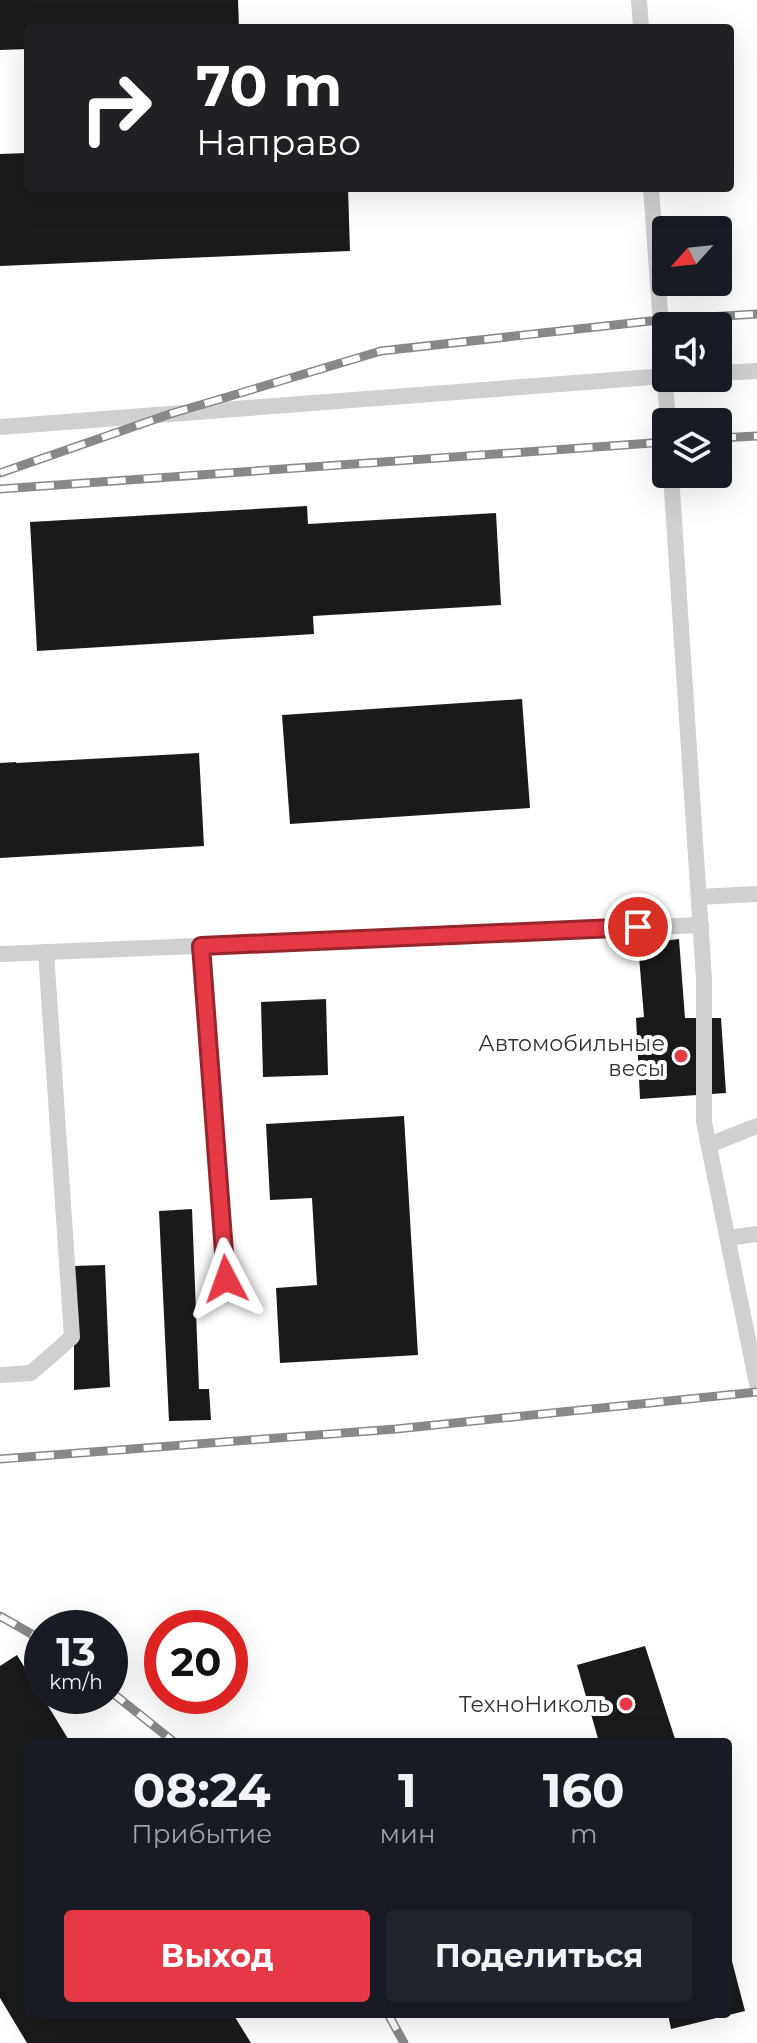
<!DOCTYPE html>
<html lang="ru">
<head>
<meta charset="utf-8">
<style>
	:root { --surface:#171b24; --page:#20242c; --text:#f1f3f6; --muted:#9ea1a6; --accent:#e63946 }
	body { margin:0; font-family:Montserrat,sans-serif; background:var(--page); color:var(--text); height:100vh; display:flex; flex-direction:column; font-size:30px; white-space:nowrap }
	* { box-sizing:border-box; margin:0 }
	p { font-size:26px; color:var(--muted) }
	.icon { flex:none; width:44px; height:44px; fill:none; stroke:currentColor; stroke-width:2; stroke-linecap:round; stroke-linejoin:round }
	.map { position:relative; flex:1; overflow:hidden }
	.details { position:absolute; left:24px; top:1738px; width:708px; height:280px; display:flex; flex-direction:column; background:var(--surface); border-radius:8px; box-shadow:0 8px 32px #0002 }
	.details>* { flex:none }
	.top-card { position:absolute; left:24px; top:24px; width:710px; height:168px; border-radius:8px; box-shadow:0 8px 32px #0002; background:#202124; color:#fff; overflow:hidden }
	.needle { width:52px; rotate:243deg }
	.tools { position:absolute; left:652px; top:216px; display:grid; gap:16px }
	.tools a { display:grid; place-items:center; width:80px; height:80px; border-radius:8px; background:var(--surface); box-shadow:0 8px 32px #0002; font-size:40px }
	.speed { position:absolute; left:24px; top:1610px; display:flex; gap:16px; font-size:40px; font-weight:700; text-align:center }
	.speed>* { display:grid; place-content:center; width:104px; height:104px; border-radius:50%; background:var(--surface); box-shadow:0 8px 32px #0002; line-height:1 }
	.speed small { font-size:20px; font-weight:400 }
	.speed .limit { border:12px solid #d22; background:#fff; color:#111 }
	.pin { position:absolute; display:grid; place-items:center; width:68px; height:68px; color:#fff; margin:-34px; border:4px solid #fff; border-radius:50%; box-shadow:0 2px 8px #0007 }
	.me { position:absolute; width:88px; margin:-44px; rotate:356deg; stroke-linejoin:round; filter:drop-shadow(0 0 6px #0008) }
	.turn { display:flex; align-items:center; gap:28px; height:168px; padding:0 40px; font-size:36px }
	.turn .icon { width:104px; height:104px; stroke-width:2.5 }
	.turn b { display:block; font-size:56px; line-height:68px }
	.eta { display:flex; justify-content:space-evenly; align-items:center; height:136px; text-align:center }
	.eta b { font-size:48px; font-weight:700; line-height:56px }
	.button { display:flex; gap:16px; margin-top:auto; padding:16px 40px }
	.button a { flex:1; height:92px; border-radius:8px; background:var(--accent); color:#fff; font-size:32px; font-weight:700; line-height:92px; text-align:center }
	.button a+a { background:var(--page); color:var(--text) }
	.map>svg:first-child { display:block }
</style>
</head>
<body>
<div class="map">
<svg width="757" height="2043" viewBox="0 0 757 2043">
	<rect width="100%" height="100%" fill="#fff"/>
	<g fill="#1a1a1a">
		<path d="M0 0H238L239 28H28V49L0 50Z"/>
		<path d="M28 153V188H348L350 251 0 266V154Z"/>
		<path d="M307 506 308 524 496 513 501 605 313 616 314 634 37 651 30 522Z"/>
		<path d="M522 699 530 808 290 824 282 715Z"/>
		<path d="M199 753 204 846 0 858V763L16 762V763Z"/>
		<path d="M679 939 685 1018H721L726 1093 640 1099 636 1018 644 1017 638 944Z"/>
		<path d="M326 999 328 1075 263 1077 261 1002Z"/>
		<path d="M404 1116 418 1355 280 1363 276 1288 317 1285 312 1198 270 1200 266 1124Z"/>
		<path d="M192 1209 199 1389H209L211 1420 169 1421 159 1211Z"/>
		<path d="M105 1265 110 1387 74 1390V1266Z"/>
		<path d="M645 1646 676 1742H599L577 1665Z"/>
		<path d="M17 1655 70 1742H28V2014H233L251 2043H27L0 1998V1666Z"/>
		<path d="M728 1946 745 2011 671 2029 668 2014H728Z"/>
	</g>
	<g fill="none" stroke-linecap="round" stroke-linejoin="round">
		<g stroke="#d0d0d0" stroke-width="16">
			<path d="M639 0 641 28"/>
			<path d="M651 188 668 422"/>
			<path d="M718 373 757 371"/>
			<path d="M0 427 666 376"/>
			<path d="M671 474 704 979V1122L757 1384"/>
			<path d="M699 897 757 894"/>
			<path d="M201 946 226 1279"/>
			<path d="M0 954 701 925"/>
			<path d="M709 1145 757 1126"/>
			<path d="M728 1238 757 1234"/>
			<path d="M0 1375 31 1373 72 1337 46 952"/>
		</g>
		<g stroke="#888" stroke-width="9">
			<g id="rail">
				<path d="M718 438 757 436"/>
				<path d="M0 473 170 414 381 351 659 320 757 314"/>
				<path d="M0 489 666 442"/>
				<path d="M0 1459 396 1429 757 1392"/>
				<path d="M0 1616 42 1640"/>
				<path d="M110 1691 174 1742"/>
				<path d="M388 2014 404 2043"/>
			</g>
		</g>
		<use href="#rail" stroke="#fff" stroke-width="6" stroke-dasharray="18" stroke-linecap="butt"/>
	</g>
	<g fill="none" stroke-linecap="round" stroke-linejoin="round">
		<g stroke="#96252e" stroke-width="20">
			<path id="route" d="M226 1279 201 946 638 927"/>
		</g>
		<use href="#route" stroke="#e63946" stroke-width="14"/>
	</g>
	<g fill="#e63946" stroke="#fff" stroke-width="3">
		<circle cx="681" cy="1056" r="8"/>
		<circle cx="626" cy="1704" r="8"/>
	</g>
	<g text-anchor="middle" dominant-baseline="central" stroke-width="8" stroke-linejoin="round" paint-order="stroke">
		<g font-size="22" fill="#333" stroke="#fff" text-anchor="end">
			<text x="665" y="1043">Автомобильные<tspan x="665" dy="25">весы</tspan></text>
			<text x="610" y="1704">ТехноНиколь</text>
		</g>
	</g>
</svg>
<div class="tools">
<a><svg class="needle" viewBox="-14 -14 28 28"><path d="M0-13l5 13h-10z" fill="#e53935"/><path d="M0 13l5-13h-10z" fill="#9ea1a6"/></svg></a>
<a><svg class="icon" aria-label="sound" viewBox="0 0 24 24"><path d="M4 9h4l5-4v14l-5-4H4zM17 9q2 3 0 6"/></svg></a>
<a><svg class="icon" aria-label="layers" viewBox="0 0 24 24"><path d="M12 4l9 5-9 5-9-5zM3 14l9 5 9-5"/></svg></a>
</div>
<div class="speed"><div>13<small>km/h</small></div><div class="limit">20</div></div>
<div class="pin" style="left:638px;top:927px;background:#d93025"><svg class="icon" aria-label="arrive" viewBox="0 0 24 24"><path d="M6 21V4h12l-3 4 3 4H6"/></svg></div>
<svg class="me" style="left:226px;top:1279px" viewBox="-20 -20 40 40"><path d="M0-17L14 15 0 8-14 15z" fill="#e63946" stroke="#fff" stroke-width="4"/></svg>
<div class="top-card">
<div class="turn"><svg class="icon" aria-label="right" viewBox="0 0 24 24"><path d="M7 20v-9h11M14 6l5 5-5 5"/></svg><div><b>70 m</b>Направо</div></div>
</div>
<section class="details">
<div class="eta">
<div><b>08:24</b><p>Прибытие</p></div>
<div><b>1</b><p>мин</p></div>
<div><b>160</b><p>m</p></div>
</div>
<div class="button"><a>Выход</a><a>Поделиться</a></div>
</section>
</div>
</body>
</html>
